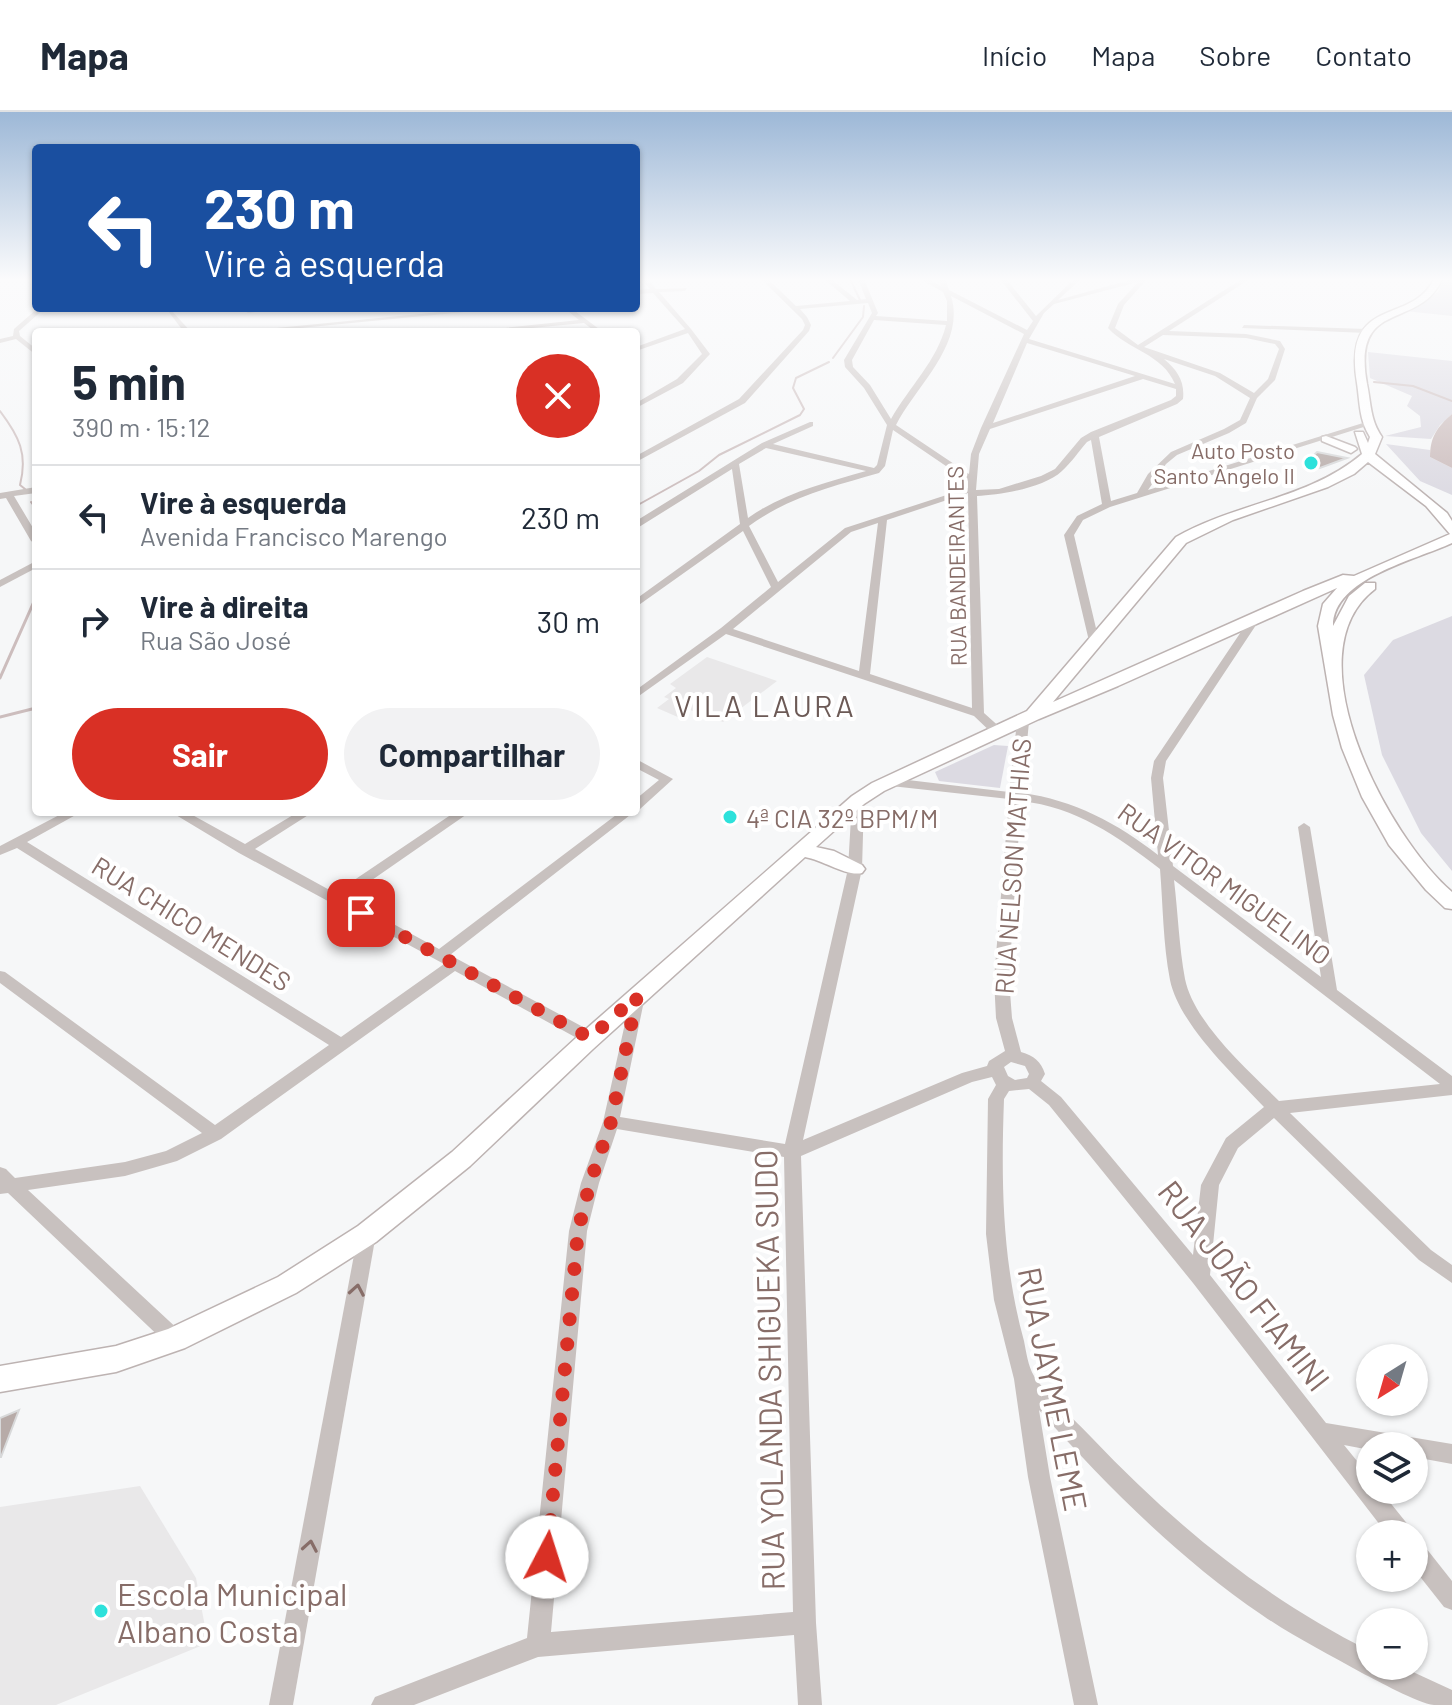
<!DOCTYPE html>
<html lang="pt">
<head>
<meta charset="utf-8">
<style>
	:root { --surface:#fff; --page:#f2f2f3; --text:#1f2937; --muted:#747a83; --line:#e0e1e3; --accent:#d93025 }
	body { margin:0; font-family:Barlow,sans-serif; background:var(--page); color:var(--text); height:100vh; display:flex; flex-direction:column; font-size:30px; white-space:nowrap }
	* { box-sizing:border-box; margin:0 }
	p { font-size:26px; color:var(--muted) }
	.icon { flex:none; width:44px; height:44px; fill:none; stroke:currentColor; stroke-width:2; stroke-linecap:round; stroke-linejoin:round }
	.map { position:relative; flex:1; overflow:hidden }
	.panel { position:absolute; left:32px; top:216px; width:608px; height:488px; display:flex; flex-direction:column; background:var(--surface); border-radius:8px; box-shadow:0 2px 6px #0004 }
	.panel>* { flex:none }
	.banner { position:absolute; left:32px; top:32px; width:608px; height:168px; border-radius:8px; box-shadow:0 2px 6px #0004; background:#1a4fa0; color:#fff; overflow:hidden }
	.needle { width:52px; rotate:217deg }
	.buttons { position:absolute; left:1356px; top:1232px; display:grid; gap:16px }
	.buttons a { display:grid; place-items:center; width:72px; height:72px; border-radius:50%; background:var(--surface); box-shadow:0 2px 6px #0004; font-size:40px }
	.pin { position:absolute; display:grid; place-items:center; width:68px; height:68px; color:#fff; margin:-34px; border-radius:16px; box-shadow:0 4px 12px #0006 }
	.me { position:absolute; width:88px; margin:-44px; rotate:5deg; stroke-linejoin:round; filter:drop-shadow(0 0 6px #0008) }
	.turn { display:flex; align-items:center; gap:28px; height:168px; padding:0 40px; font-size:36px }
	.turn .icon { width:104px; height:104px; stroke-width:2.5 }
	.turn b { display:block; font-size:56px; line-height:68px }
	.round { display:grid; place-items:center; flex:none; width:84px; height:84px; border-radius:42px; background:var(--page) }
	.summary { display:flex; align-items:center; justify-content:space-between; height:136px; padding:0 40px }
	h1 { font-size:48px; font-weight:700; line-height:60px }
	.action { display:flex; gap:16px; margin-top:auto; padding:16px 40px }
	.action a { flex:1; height:92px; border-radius:48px; background:var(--accent); color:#fff; font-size:32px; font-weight:700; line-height:92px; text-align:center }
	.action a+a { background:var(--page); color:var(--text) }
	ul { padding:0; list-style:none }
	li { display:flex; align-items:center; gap:24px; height:104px; padding:0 40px; border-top:2px solid var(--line) }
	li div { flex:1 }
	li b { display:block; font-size:30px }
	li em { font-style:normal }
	header { display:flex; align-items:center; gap:48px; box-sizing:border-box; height:112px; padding:0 40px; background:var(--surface); border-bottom:2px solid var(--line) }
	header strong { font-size:38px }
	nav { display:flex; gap:44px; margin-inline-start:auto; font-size:28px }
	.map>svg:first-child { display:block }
</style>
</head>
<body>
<header>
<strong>Mapa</strong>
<nav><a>Início</a><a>Mapa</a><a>Sobre</a><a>Contato</a></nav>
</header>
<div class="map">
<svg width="1452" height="1593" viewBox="0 0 1452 1593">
	<rect width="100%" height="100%" fill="#f6f7f8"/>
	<g fill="#e9e8e9">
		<path d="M707 545 777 569 723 610 690 598 680 606 657 596 669 587 664 585 676 576 670 572Z"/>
		<path d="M140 1374 196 1466 208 1531 56 1593H0V1395Z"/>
	</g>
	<g fill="#dcdae2">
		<path d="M1444 167H1452V204L1405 199 1438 180Z"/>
		<path d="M1368 240 1452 249V302L1440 313 1431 327 1385 324 1421 315 1420 304 1407 294 1412 284 1370 266Z"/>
		<path d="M1386 332 1430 338V345L1452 356V383L1420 369Z"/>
		<path d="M1452 504V759L1421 721 1382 643 1364 563 1393 528Z"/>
		<path d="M994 633 1008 634 1000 676 939 669 935 660Z"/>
	</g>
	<path fill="#ccbdbd" d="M1452 302V356L1430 345C1430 325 1437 315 1452 302Z"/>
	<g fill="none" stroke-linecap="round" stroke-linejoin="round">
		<g stroke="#ccbdbd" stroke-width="2">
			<path d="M850 167 860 188"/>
			<path d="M833 246 863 205 864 194"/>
			<path d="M1374 270 1413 274 1452 289"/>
			<path d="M0 299C19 324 28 342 20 373L25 377"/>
			<path d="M31 390 36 396"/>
			<path d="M636 394 699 359 719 343 800 303 804 297 793 276 796 266 829 250"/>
		</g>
		<g stroke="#ccbdbd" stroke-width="3">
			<path d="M0 566 36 485"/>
			<path d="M0 605 36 596"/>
		</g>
	</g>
	<g fill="#b7aba8" stroke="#d8d9da" stroke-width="2">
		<path d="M1317 340 1347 346 1320 356 1306 351Z"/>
		<path d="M19 1298 1 1345H0V1306Z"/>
	</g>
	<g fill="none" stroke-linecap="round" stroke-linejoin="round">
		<g stroke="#bdb3b2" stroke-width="3">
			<g id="secondary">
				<path d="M1434 167H1442C1420 219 1351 185 1367 272 1371 291 1370 308 1382 325L1375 342 1447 401 1452 409V431C1416 448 1333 466 1333 514L1349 484 1365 471H1375V477C1289 542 1389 726 1452 780V797L1445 796 1426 778 1389 733 1362 685 1342 636 1333 603 1318 514 1323 492 1337 476 1118 574 1039 607 884 679 864 692 816 735 834 739 862 753 865 757 862 761C847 765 823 748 805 745L593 937 470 1054 376 1130 296 1181 185 1236 116 1260 0 1280V1254L116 1234 168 1217 278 1165 358 1114 452 1040 577 925 852 684 872 671 1027 599 1176 425C1235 391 1309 387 1362 342L1355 320H1363L1368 331 1370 325C1359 308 1360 291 1357 271 1342 182 1412 214 1434 167ZM1368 350 1426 394 1450 422 1354 464 1343 463 1303 479 1053 590 1186 431 1233 408 1328 375 1354 362Z"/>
				<path d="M1326 324 1355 335 1357 337 1351 341 1322 329V325Z"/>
			</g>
		</g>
		<g fill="#c8c1bf" fill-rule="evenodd">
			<path d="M641 167H648L656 177 687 176 685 179 659 180 691 217 710 242 683 271 636 296V291L677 267 702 242 688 221 636 239V235L685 217 653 181 636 182V178L650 177Z"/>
			<path d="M761 167H768L796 194 850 189 824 167H831L857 188 866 187 858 167H864L878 201 876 204 947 209V189L943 180 920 167H928L941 174 939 167H945L949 178 1027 218 1033 209 1000 167H1006L1036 204 1074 167H1081L1058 188 1133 167H1147L1124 193 1115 216 1138 233 1242 167H1250L1169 219 1246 222 1280 229 1285 237 1275 268 1257 286 1246 311 1229 321 1177 343 1166 352 1148 378 1363 311 1370 313 1110 395 1083 408 1074 423 1099 529 1094 532 1089 529 1064 423 1077 404 1102 392 1091 328 1087 330C1079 339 1071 351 1062 359 1044 376 1000 383 977 384L984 601 1003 618V624H995L974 604 726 522 636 586V578L721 516 771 475 743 419 636 495V487L740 412 732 357 639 415 636 416V409L762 331 810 310H813V314L773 332 874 356 877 353 887 313 864 276 845 255 844 248 872 201 868 191 800 197 807 205 811 213 809 219 745 291 636 350V344L739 287 803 218 805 213 802 207ZM1138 170 1118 192 1108 216C1128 238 1163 242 1175 272L1029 227 1044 201 1054 192ZM951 184 1024 222 981 316 971 342 969 362 896 313C916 274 966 232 951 184ZM874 208 946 213C937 249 909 275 891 307L870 273 853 255 852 248ZM1163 223 1246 226 1275 232 1279 237 1268 267 1254 281 1220 261 1144 235ZM1027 231 1135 264 993 311ZM1164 247 1215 264 1250 286 1240 308 1224 317 1171 340 1148 362 1137 381 1111 389 1099 325 1177 292 1183 287C1185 269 1177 258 1164 247ZM1143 267 1176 277V284L1171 288 1091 320 1081 326 1055 357 1041 364 999 377 976 378 979 342 990 317ZM893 318 968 369V376L845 416 778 470 749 414C788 385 834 374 879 361L885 354ZM766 336 866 359C825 371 783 381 748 406L739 352ZM968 381 972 596 870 562 887 408ZM878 411 859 559 733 517 851 420Z"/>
			<path d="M38 196H45L19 219 20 224 36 237V243L16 227 0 231V227L13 224 14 217Z"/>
			<path d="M261 196H289L248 201 245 199Z"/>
			<path d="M481 196H506L269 219 266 217Z"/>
			<path d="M564 196H571L603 220H596L584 211 491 220H467L579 208Z"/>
			<path d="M168 199H172L191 220H184Z"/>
			<path d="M1244 213 1367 217 1370 219 1367 221 1242 216Z"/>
			<path d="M36 375V381L14 384 36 421V432L31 429 6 386 0 387V381Z"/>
			<path d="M36 449V456L0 475V468Z"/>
			<path d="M1255 504 1260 507 1166 649 1163 666 1173 754 1321 865 1298 715 1304 711 1310 715 1337 878 1452 964V983L1290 1001 1431 1138 1452 1153V1171L1419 1148 1274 1006 1238 1036 1219 1073 1210 1163 1326 1311 1452 1332V1352L1414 1345V1334H1370V1338L1344 1333 1370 1365V1378H1380L1409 1414 1412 1422H1387L1193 1171 1049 993 1029 977 1009 979 1004 987C1001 1070 1002 1149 1024 1229 1026 1239 1028 1254 1034 1264 1046 1282 1076 1309 1092 1326 1175 1413 1262 1485 1370 1539V1554H1400L1452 1578V1593C1446 1593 1440 1593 1434 1593 1417 1591 1378 1569 1362 1561 1328 1542 1294 1525 1262 1503 1178 1446 1106 1373 1039 1298L1050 1365 1098 1593H1074L1028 1365 1014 1267 994 1188 986 1122 988 987 996 973 992 965 972 970 801 1044 816 1511 822 1593H798L794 1523 538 1545 414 1593H371L375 1585 527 1526 569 1119 581 1071 603 1010 632 880H642L645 884 620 1005 785 1032 848 757 852 688 858 684 864 688 862 757 803 1028 962 961 987 954 989 949 1005 939 996 906 994 867 1009 687 891 674 885 670 891 666 1009 680 1017 610 1019 608H1027L1029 610 1022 681C1074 688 1117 711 1158 743L1151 666 1154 649 1251 505ZM1021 689C1076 695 1117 724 1160 757 1163 793 1163 832 1170 868 1179 912 1234 963 1264 995L1226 1026 1201 1073 1193 1143 1061 985 1041 969 1045 962C1041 949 1034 944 1021 940L1012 906 1009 867ZM1174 768 1440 972 1279 989C1248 958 1194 911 1185 867 1179 835 1178 801 1174 768ZM1011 950 1025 954 1029 962 1027 966 1015 968 1008 964 1004 955ZM617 1017 784 1045 793 1500 551 1520 587 1119 599 1071Z"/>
			<path d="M636 647 673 667 640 697 636 698V687L659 668 636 656Z"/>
			<path d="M65 700H81L27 730 341 925 444 852 239 741 171 700H187L245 732 298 700H313L255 737 335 781 455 700H470L346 786 439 837 620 700H634L450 843 596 922 598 926 596 930H584L455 859 221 1027 177 1049 125 1064 28 1078 182 1221 185 1227 182 1233 175 1236 168 1233 8 1081 0 1082V1055L6 1057 15 1066 125 1050 166 1039 202 1021 0 871V859L5 860 215 1013 329 933 17 736 0 743V734Z"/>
			<path d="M367 1114 373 1117 376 1122 293 1593H269L358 1122 361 1117Z"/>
			<path d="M1414 1428 1422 1431 1452 1469V1498L1444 1495 1414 1457Z"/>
		</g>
		<use href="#secondary" fill="#fff" fill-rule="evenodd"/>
	</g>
	<defs><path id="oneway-chevron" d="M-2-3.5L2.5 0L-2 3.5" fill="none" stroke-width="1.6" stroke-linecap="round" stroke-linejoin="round" transform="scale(2)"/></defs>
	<g stroke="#876d68">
		<use href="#oneway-chevron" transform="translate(357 1178) rotate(-80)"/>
		<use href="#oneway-chevron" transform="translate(310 1434) rotate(-80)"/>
	</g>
	<linearGradient id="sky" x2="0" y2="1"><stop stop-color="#9db8d7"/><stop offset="0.43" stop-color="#fbfbfc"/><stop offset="1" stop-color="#fbfbfc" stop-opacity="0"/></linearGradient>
	<rect width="1452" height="390" fill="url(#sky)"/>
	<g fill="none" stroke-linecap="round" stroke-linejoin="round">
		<path stroke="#d93025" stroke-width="14" stroke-dasharray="0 25.2" d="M361 801 590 926 637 884 611 1010 590 1071 578 1119 547 1445"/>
	</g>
	<g fill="#2de1db" stroke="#fff" stroke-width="3">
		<circle cx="1311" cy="351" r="8"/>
		<circle cx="730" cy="705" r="8"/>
		<circle cx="101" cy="1499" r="8"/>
	</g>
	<g text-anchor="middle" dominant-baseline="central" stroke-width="8" stroke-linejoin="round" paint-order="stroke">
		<g font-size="22" fill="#876d68" stroke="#fff" text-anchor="end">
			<text x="1295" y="338">Auto Posto<tspan x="1295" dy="25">Santo Ângelo II</tspan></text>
		</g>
		<g font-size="22" fill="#876d68" stroke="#fff">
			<text transform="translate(956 454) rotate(-91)">RUA BANDEIRANTES</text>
		</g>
		<g font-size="26" fill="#876d68" stroke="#fff" text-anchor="start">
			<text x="746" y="705">4ª CIA 32º BPM/M</text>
		</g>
		<g font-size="26" fill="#876d68" stroke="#fff">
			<text transform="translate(1012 754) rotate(-86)">RUA NELSON MATHIAS</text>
			<text transform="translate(1225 771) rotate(36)">RUA VITOR MIGUELINO</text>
			<text transform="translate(192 811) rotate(32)">RUA CHICO MENDES</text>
		</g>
		<g font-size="30" letter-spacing="2" fill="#6c5a56" stroke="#fff">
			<text x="765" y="593">VILA LAURA</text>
		</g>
		<g font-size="32" fill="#876d68" stroke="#fff">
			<text transform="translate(1245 1173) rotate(52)">RUA JOÃO FIAMINI</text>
			<text transform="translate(768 1258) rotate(-91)">RUA YOLANDA SHIGUEKA SUDO</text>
			<text transform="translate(1054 1277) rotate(79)">RUA JAYME LEME</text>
		</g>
		<g font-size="32" fill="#876d68" stroke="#fff" text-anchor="start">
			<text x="117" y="1481">Escola Municipal<tspan x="117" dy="37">Albano Costa</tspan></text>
		</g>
	</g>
</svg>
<div class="buttons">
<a><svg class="needle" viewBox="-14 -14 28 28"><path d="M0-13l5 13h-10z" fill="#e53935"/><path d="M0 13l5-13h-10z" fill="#747a83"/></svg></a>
<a><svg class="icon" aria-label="layers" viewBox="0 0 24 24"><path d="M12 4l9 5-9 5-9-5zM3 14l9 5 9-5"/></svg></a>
<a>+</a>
<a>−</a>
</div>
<div class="pin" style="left:361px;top:801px;background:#d93025"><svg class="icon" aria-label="arrive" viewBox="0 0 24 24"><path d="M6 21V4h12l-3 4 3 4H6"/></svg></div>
<svg class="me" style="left:547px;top:1445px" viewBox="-20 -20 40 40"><circle r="19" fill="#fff"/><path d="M0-13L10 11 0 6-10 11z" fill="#d93025"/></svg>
<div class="banner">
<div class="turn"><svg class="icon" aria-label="left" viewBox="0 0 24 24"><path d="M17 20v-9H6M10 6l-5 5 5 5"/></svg><div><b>230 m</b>Vire à esquerda</div></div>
</div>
<section class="panel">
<div class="summary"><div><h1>5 min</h1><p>390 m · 15:12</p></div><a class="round" style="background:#d93025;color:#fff"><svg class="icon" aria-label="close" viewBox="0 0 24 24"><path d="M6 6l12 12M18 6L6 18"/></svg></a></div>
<ul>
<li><svg class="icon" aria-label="left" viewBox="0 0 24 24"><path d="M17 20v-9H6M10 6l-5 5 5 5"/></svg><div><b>Vire à esquerda</b><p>Avenida Francisco Marengo</p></div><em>230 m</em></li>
<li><svg class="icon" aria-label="right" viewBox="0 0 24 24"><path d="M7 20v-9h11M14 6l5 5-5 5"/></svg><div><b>Vire à direita</b><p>Rua São José</p></div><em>30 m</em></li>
</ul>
<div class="action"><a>Sair</a><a>Compartilhar</a></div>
</section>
</div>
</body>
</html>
